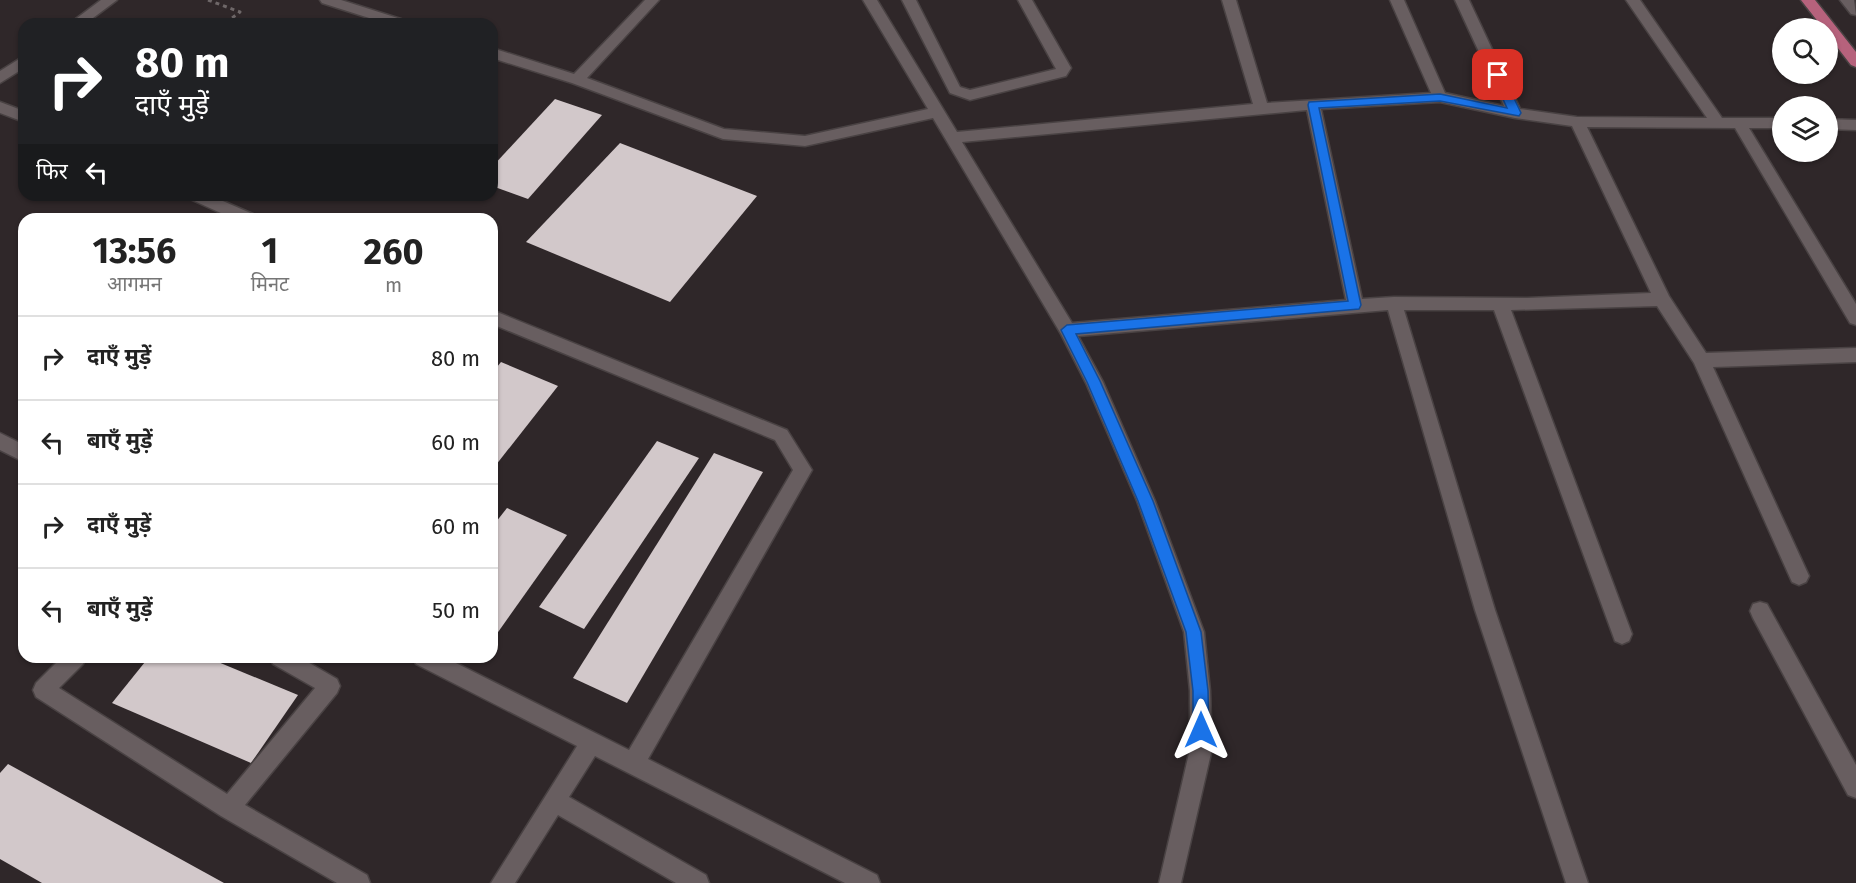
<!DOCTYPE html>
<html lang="hi">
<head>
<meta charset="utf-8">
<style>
	:root { --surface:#fff; --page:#f2f2f2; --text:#222; --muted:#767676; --line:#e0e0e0 }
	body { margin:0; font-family:"Fira Sans","Noto Sans Devanagari",sans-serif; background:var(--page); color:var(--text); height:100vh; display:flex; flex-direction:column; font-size:22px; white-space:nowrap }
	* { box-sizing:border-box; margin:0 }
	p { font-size:20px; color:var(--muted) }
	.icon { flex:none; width:33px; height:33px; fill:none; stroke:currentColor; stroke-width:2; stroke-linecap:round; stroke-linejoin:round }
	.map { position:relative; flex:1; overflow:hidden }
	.sheet { position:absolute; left:18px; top:213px; width:480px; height:450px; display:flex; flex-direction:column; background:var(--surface); border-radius:18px; box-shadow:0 2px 4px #0004 }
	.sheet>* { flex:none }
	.guide { position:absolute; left:18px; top:18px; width:480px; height:183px; border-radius:18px; box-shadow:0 2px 4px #0004; background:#202124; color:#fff; overflow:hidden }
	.buttons { position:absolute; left:1772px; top:18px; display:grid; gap:12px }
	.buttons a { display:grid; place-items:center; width:66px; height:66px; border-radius:50%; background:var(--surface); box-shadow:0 2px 4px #0004; font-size:30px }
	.pin { position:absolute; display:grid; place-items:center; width:51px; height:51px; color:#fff; margin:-26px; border-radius:12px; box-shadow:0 3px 9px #0006 }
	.me { position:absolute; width:66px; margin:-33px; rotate:0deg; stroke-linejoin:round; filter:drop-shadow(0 0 4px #0008) }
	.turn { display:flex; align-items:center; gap:21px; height:126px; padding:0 18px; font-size:27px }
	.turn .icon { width:78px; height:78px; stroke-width:2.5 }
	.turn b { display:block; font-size:42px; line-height:51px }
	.then { display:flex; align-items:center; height:57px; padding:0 18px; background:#0003; gap:12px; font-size:22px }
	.eta { display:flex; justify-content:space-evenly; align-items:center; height:102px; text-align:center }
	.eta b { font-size:36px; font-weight:700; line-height:42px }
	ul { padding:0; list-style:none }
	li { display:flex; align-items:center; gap:18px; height:84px; padding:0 18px; border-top:2px solid var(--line) }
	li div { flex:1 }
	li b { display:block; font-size:22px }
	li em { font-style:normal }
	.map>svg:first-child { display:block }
</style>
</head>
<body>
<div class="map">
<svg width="1856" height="883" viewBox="0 0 1856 883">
	<rect width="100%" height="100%" fill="#2f2729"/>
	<g fill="#d2c8ca">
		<path d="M555 99 602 115 528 199 492 186V167Z"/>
		<path d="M620 143 757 196 670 302 526 242Z"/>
		<path d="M501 362 558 386 492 470V373Z"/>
		<path d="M657 441 699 458 584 629 539 607Z"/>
		<path d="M714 453 763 472 627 703 573 678Z"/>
		<path d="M507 508 567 535 496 635 492 634V527Z"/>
		<path d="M149 657H206L298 695 251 763 112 703Z"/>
		<path d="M8 764 224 883H42L0 859V773Z"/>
	</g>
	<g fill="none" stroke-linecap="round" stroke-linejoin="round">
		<g stroke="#494243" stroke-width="3">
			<path id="lane" d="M1840 0H1854L1856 15 1851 14Z"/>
		</g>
		<g stroke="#494243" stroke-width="3">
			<g id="street">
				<path d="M101 0H117L85 24H69Z"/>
				<path d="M320 0H341L407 21 409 24H388L322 3Z"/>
				<path d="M645 0H659L587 78 724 129 805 136 928 109 863 0H877L957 132 1253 104 1222 0H1236L1267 103 1431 93 1390 0H1404L1445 93 1504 106 1455 0H1469L1520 109 1577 117 1707 118 1626 0H1640L1722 118H1782V128H1749L1856 304V325L1850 323 1735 128 1587 127 1669 296 1706 353 1856 348V362L1713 367 1809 576 1806 582 1799 585 1792 582 1694 363 1657 306 1511 310 1632 634 1629 641 1622 644 1615 641 1494 310H1404L1495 610 1588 883H1566L1475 610 1388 310 1078 336 1103 382 1155 501 1204 632 1210 691 1212 749 1181 883H1159L1190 749V691L1184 632 1137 501 1086 383 1061 334 933 118 805 146 723 139 572 83 492 58V48L574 74ZM1440 102 1515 118 1572 126 1651 293 1527 298 1394 297 1362 299 1321 109ZM1307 110 1346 300 1072 323 962 142Z"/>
				<path d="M902 0H916L960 87 970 90 1056 69 1018 0H1032L1071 68 1066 76 970 100 950 93Z"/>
				<path d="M24 56V68L0 83V71Z"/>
				<path d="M0 102 24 111V122L0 113Z"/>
				<path d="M1827 119 1856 120V130L1827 129Z"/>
				<path d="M187 195H209L255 215 257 219H234L190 199Z"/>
				<path d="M492 310 787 430 812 470 648 759 877 875 880 883H845L595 756 569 797 706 875 709 883H676L558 815 515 883H491L577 746 416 664 413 657H444L629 750 793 470 775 440 492 324Z"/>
				<path d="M0 433 24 445V462L0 450Z"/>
				<path d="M1760 602 1767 604 1856 765V798L1848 795 1753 618 1750 611 1753 604Z"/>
				<path d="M62 657H86L83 664 59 688 227 794 315 688 273 664 270 657H299L337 679 340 686 337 693 245 805 367 875 370 883H337L221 816 36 697 33 690 36 683Z"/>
			</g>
		</g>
		<g stroke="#494243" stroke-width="3">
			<path id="primary" d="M1801 0H1815L1856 52V67L1851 65 1827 34V28H1823Z"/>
		</g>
		<path stroke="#6e6768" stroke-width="3" stroke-dasharray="4 4" stroke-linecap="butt" d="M208 0 240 12 224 24"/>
		<use href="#lane" fill="#685e60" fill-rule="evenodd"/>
		<use href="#street" fill="#685e60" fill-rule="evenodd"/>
		<use href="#primary" fill="#b6627c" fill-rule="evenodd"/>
	</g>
	<path fill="#1a73e8" stroke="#114b97" stroke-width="1.5" d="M1498 72 1503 75 1521 113 1519 116 1440 101 1319 108 1361 305 1359 309 1076 334 1100 381 1153 501 1201 632 1208 691 1209 730 1206 735 1201 738 1195 735 1193 730V691L1186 632 1138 501 1087 382 1061 330 1067 325 1348 301 1308 105 1309 102 1440 94 1507 108 1492 75Z"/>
</svg>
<div class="buttons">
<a><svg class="icon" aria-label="search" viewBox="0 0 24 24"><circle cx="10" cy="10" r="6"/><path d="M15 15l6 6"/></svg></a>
<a><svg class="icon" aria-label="layers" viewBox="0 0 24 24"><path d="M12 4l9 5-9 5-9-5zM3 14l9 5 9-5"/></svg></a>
</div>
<div class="pin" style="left:1498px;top:75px;background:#d93025"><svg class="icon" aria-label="arrive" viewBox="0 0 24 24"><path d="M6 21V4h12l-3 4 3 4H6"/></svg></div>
<svg class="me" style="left:1201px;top:730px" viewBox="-20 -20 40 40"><path d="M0-17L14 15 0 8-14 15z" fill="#1a73e8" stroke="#fff" stroke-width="4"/></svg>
<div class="guide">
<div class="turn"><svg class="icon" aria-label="right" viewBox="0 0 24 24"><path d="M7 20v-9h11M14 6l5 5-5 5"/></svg><div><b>80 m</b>दाएँ मुड़ें</div></div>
<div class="then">फिर<svg class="icon" aria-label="left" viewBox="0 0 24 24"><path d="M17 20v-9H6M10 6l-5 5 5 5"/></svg></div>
</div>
<section class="sheet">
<div class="eta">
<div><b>13:56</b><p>आगमन</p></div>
<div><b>1</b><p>मिनट</p></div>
<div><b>260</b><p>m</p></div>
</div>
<ul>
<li><svg class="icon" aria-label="right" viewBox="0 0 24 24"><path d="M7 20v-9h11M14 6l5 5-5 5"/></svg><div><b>दाएँ मुड़ें</b></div><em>80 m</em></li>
<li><svg class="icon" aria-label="left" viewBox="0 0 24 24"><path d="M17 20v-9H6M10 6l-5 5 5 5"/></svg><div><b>बाएँ मुड़ें</b></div><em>60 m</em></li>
<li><svg class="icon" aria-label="right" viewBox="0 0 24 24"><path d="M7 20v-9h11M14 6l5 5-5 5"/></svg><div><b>दाएँ मुड़ें</b></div><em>60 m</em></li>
<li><svg class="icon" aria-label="left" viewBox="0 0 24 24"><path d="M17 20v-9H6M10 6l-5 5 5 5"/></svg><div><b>बाएँ मुड़ें</b></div><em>50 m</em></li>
</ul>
</section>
</div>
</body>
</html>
